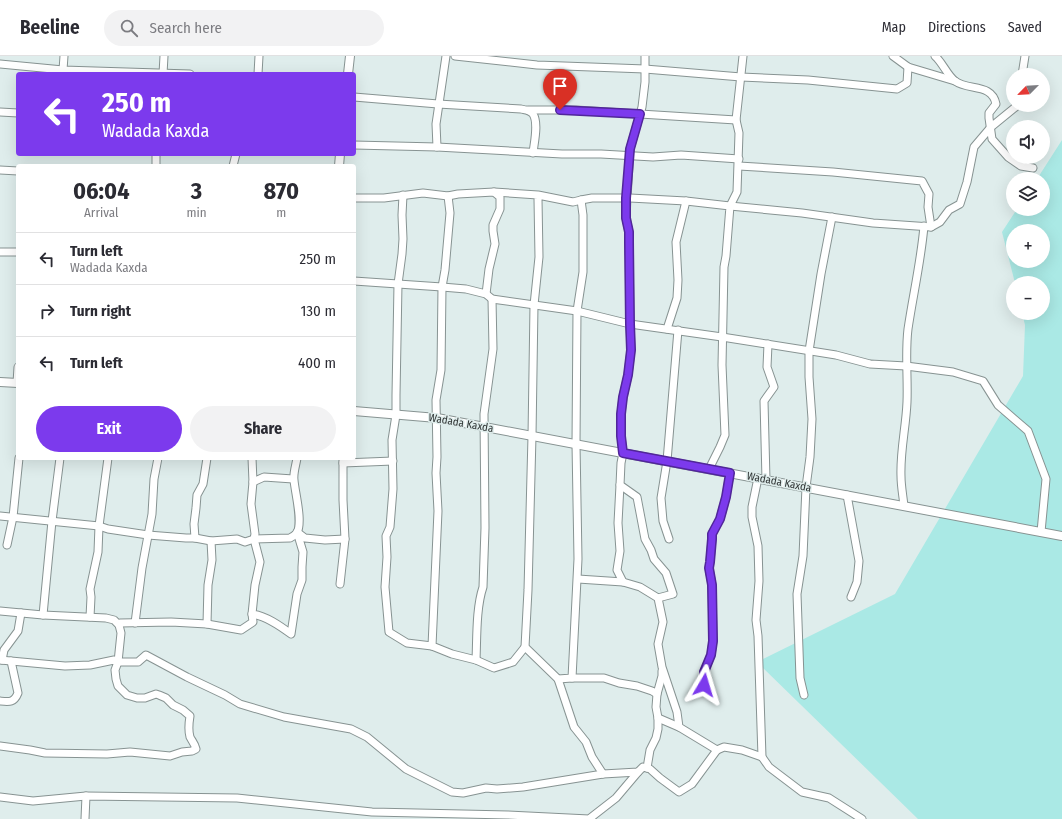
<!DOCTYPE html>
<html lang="en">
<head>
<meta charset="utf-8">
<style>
	:root { --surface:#fff; --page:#f2f2f3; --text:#2b2b33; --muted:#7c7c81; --line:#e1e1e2; --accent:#7c3aed }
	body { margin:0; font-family:"Fira Sans Condensed",sans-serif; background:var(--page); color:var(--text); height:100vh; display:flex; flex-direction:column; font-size:15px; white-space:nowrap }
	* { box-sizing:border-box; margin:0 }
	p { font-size:13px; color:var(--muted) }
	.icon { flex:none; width:22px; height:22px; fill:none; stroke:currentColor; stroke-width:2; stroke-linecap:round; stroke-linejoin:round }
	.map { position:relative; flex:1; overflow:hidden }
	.details { position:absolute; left:16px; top:108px; width:340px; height:296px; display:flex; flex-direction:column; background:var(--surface); border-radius:4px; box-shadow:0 4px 16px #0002 }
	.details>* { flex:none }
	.hud { position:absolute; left:16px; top:16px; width:340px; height:84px; border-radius:4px; box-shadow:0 4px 16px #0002; background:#7c3aed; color:#fff; overflow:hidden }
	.needle { width:26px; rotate:246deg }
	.controls { position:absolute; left:1006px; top:12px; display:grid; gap:8px }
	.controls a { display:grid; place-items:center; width:44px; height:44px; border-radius:50%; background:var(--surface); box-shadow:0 4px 16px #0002; font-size:20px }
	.pin { position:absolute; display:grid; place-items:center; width:34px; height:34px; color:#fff; margin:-41px -17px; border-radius:50% 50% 50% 0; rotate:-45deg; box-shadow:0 0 4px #0007 }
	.pin .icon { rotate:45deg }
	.me { position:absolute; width:44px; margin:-22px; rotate:7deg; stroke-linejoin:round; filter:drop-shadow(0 0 3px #0008) }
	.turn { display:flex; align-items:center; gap:14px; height:84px; padding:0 20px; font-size:18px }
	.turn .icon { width:52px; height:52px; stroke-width:2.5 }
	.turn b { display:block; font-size:28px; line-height:34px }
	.eta { display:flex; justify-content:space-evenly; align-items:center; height:68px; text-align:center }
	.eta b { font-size:24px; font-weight:700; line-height:28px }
	.button { display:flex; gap:8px; margin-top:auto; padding:8px 20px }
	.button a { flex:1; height:46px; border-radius:24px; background:var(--accent); color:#fff; font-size:16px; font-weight:700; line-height:46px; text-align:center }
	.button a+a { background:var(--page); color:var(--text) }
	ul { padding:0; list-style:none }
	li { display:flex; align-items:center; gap:12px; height:52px; padding:0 20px; border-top:1px solid var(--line) }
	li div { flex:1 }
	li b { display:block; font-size:15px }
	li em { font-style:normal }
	header { display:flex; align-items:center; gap:24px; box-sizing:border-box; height:56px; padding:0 20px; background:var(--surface); border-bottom:1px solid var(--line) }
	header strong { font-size:19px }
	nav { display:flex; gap:22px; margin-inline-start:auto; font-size:14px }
	.search { width:280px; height:36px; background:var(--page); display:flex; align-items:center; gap:10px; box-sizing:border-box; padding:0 14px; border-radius:22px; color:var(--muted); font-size:15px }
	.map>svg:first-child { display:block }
</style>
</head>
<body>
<header>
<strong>Beeline</strong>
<div class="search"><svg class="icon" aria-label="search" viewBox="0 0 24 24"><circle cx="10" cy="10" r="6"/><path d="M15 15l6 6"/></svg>Search here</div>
<nav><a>Map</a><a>Directions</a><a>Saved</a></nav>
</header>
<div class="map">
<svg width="1062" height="763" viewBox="0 0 1062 763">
	<rect width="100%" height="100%" fill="#dfedec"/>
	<path fill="#aae9e5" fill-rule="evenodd" d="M1062 84V763H918L757 606 895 538 1023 320 1025 269 1022 257H1043V227H1015L1002 176 1017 153H1043V123H1037ZM1013 175H1043V205H1013Z"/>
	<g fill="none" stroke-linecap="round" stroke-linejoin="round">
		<g stroke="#879392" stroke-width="9">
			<g id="minor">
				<path d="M455 0 537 9 645 13 741 21 808 24 897 33 907 27 908 11"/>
				<path d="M645 0V26L642 51 630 93 627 142 626 162 629 176V186L630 268 631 294 628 319 623 341 621 358V380L623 397 621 407 620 429 637 441 645 483 651 494 654 503 666 517 673 538 658 542"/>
				<path d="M743 0 736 64 739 77 737 136 730 150 802 157 873 167 931 171 940 166 949 154 960 148 967 126 974 91 991 71 1018 49"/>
				<path d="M893 0 908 11 955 25"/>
				<path d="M935 0C943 7 947 19 955 25 968 35 992 27 996 48L989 57V62L992 83 1008 101 1021 110 1033 112"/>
				<path d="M0 8 63 14 190 18"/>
				<path d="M63 14 64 0"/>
				<path d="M163 18 164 0"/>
				<path d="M258 18 259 0"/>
				<path d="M1022 19 1025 0"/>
				<path d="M354 41 438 48 521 53C525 54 530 54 533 58 539 67 534 87 533 97"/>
				<path d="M528 54H576L736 64"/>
				<path d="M0 56 18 57"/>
				<path d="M354 89 437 91 562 98H601L653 101 681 99 739 103"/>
				<path d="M437 91 436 68 446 0"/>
				<path d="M156 98V110"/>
				<path d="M233 110 236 98"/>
				<path d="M739 110 833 116 922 125 929 138 928 151 931 171"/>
				<path d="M0 114 18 115"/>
				<path d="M494 136 538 139 573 146 581 144 583 159V216L577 255 576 388 578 503 572 622 558 623 525 591 528 534 532 380 534 249 539 201 538 143V139"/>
				<path d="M403 139 402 159 403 183 402 198 398 228 396 339V359L392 384 393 433 390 471 386 480 387 501 385 531 389 576 407 587 432 590"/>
				<path d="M448 140 450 157 445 214 442 231 441 314 436 344 437 401 436 417 438 455 432 590 452 598 476 604 494 612 513 606 525 591"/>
				<path d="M354 142H384L423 137 448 140 458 138 494 136 500 141V153L493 169V175L495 188 489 213 486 238"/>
				<path d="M581 144 592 142H630L686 145 730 150 726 200 724 211 722 309 725 379 720 391 709 413"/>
				<path d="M0 196H18"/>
				<path d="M354 225 442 231 466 233 486 238 492 243 577 255 630 268 722 281 836 299 870 308 906 310 953 316 983 325 998 349 1028 375 1046 423 1041 476"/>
				<path d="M667 273 677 242 678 224 676 186 686 145"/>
				<path d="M17 327 18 311"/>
				<path d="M252 402 253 426 251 448 255 478 254 483 260 506 255 529 252 558C266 560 279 569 291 578L297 538 302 524V511L303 496 297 476 305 482 325 484 345 483"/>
				<path d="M343 407 393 405"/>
				<path d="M758 422 752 451V461L758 490 759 525 756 564 758 580 762 701 769 711 802 736 829 742 862 763"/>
				<path d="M766 424 764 345 774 331 767 311 768 288"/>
				<path d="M253 426 264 421 293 423"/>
				<path d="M847 439 859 505 857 526 851 541"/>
				<path d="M904 450C903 440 901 430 901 420 900 395 906 371 907 346 908 322 905 297 908 273 913 239 921 205 924 170"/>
				<path d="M0 460 99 470 108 473 148 479 186 482H195L211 485 237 483 245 486 254 483 290 482C292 481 295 479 297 477 303 465 295 437 294 424 293 417 296 409 297 402"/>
				<path d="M195 482 194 468 196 452 197 439 203 428 207 402"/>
				<path d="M669 483 663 465 661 442 667 405 678 274"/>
				<path d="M7 489 13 461 19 402"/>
				<path d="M578 523 623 526"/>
				<path d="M340 528 345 483 343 444V402"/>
				<path d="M0 555 43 559 106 562 114 564 119 569 121 577 118 606 115 614 116 623 118 630 127 639 137 642H145L156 638 159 639 166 642 173 649 183 654 190 660C189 666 188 674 190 681 192 685 195 688 196 693L192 695 182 696 170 700 130 696 107 698 45 697 30 694 0 690"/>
				<path d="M43 559 52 465 60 402"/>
				<path d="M90 561 91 541 90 533 98 496 99 470 108 402"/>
				<path d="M135 567 142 512 152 458 154 423 158 402"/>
				<path d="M207 568 208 529 212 504 211 485"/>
				<path d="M119 569 120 567 171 566 207 568 241 574 253 566 252 558"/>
				<path d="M0 604 65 610 90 609 114 604 118 606H138L146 599 187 621 225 639 240 648 284 661 351 673 367 681 406 713 452 736 463 737 486 732 497 733 523 731 603 718 638 716 643 711 650 713 660 722 679 736 692 728 717 694 679 671 677 656 662 611 658 588 663 566 658 542 640 531 623 526 617 514 620 495 618 467 620 429"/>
				<path d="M2 604 4 594 18 575 21 557"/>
				<path d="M476 604C477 581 476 552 483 531L485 472 484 358 493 293 492 243"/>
				<path d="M572 622H604L619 627 637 630 652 635 657 638 662 620V615"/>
				<path d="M558 623 574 671 586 686 592 701 603 718"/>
				<path d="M704 629V616L711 599 713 585 712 529 709 512 710 506 712 483V478L720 463 726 441 730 417"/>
				<path d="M804 639 800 622 797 538 803 500 806 431 810 401 812 363 809 321V295L821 218 832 161"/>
				<path d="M0 645C9 646 14 647 18 637L11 605"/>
				<path d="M658 662 679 671"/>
				<path d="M717 694 724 691 742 694 762 701"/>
				<path d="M647 712 650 694 656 682 658 673V662L656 651 657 638"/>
				<path d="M0 741 33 745 86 740 237 742 372 756 508 759 589 763 616 742 638 716"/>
				<path d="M85 763 86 740"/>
			</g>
		</g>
		<g stroke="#879392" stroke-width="10">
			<g id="tertiary">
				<path d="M348 18 350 0"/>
				<path d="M339 110 340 98"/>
				<path d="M0 326 18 327"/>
				<path d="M354 355 437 362 1062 480"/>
			</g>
		</g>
		<use href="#minor" stroke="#fff" stroke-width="7"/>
		<use href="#tertiary" stroke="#fff" stroke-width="8"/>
	</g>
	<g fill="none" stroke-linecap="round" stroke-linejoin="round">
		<g stroke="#51269a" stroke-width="10">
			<path id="route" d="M560 54 640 58 630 93 626 142V162L629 176V186L630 268 631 294 628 319 623 341 621 358V380L623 397 730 417 726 441 720 463 712 478V483L710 506 709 512 712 529 713 585 711 599 704 616V629"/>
		</g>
		<use href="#route" stroke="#7c3aed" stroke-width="7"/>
	</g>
	<g text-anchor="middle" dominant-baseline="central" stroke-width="3" stroke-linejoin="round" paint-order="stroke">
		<g font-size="11" fill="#2f3434" stroke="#dfedec">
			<text transform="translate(461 367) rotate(10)">Wadada Kaxda</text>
			<text transform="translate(779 426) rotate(11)">Wadada Kaxda</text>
		</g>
	</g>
</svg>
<div class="controls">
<a><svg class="needle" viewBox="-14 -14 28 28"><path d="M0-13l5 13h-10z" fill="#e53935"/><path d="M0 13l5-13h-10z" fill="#7c7c81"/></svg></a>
<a><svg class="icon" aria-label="sound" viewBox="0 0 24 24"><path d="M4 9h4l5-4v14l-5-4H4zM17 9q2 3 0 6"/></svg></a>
<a><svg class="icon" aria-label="layers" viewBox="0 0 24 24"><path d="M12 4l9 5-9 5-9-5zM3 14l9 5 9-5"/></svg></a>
<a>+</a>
<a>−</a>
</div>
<div class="pin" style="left:560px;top:54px;background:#d93025"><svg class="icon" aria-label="arrive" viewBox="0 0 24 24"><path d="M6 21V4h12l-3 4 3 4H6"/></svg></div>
<svg class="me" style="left:704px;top:629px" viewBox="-20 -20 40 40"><path d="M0-17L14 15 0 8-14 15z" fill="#7c3aed" stroke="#fff" stroke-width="4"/></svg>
<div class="hud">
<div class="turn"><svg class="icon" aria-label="left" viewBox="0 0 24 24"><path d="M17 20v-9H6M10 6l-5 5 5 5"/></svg><div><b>250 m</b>Wadada Kaxda</div></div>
</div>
<section class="details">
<div class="eta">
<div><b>06:04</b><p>Arrival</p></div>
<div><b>3</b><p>min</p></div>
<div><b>870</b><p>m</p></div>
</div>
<ul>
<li><svg class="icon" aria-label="left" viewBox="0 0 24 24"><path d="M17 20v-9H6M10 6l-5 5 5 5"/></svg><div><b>Turn left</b><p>Wadada Kaxda</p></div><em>250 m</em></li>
<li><svg class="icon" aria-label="right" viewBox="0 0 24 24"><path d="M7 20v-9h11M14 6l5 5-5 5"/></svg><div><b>Turn right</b></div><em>130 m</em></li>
<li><svg class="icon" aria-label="left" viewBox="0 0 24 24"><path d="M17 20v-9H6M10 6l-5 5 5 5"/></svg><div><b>Turn left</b></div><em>400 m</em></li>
</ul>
<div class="button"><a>Exit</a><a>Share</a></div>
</section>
</div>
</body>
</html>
